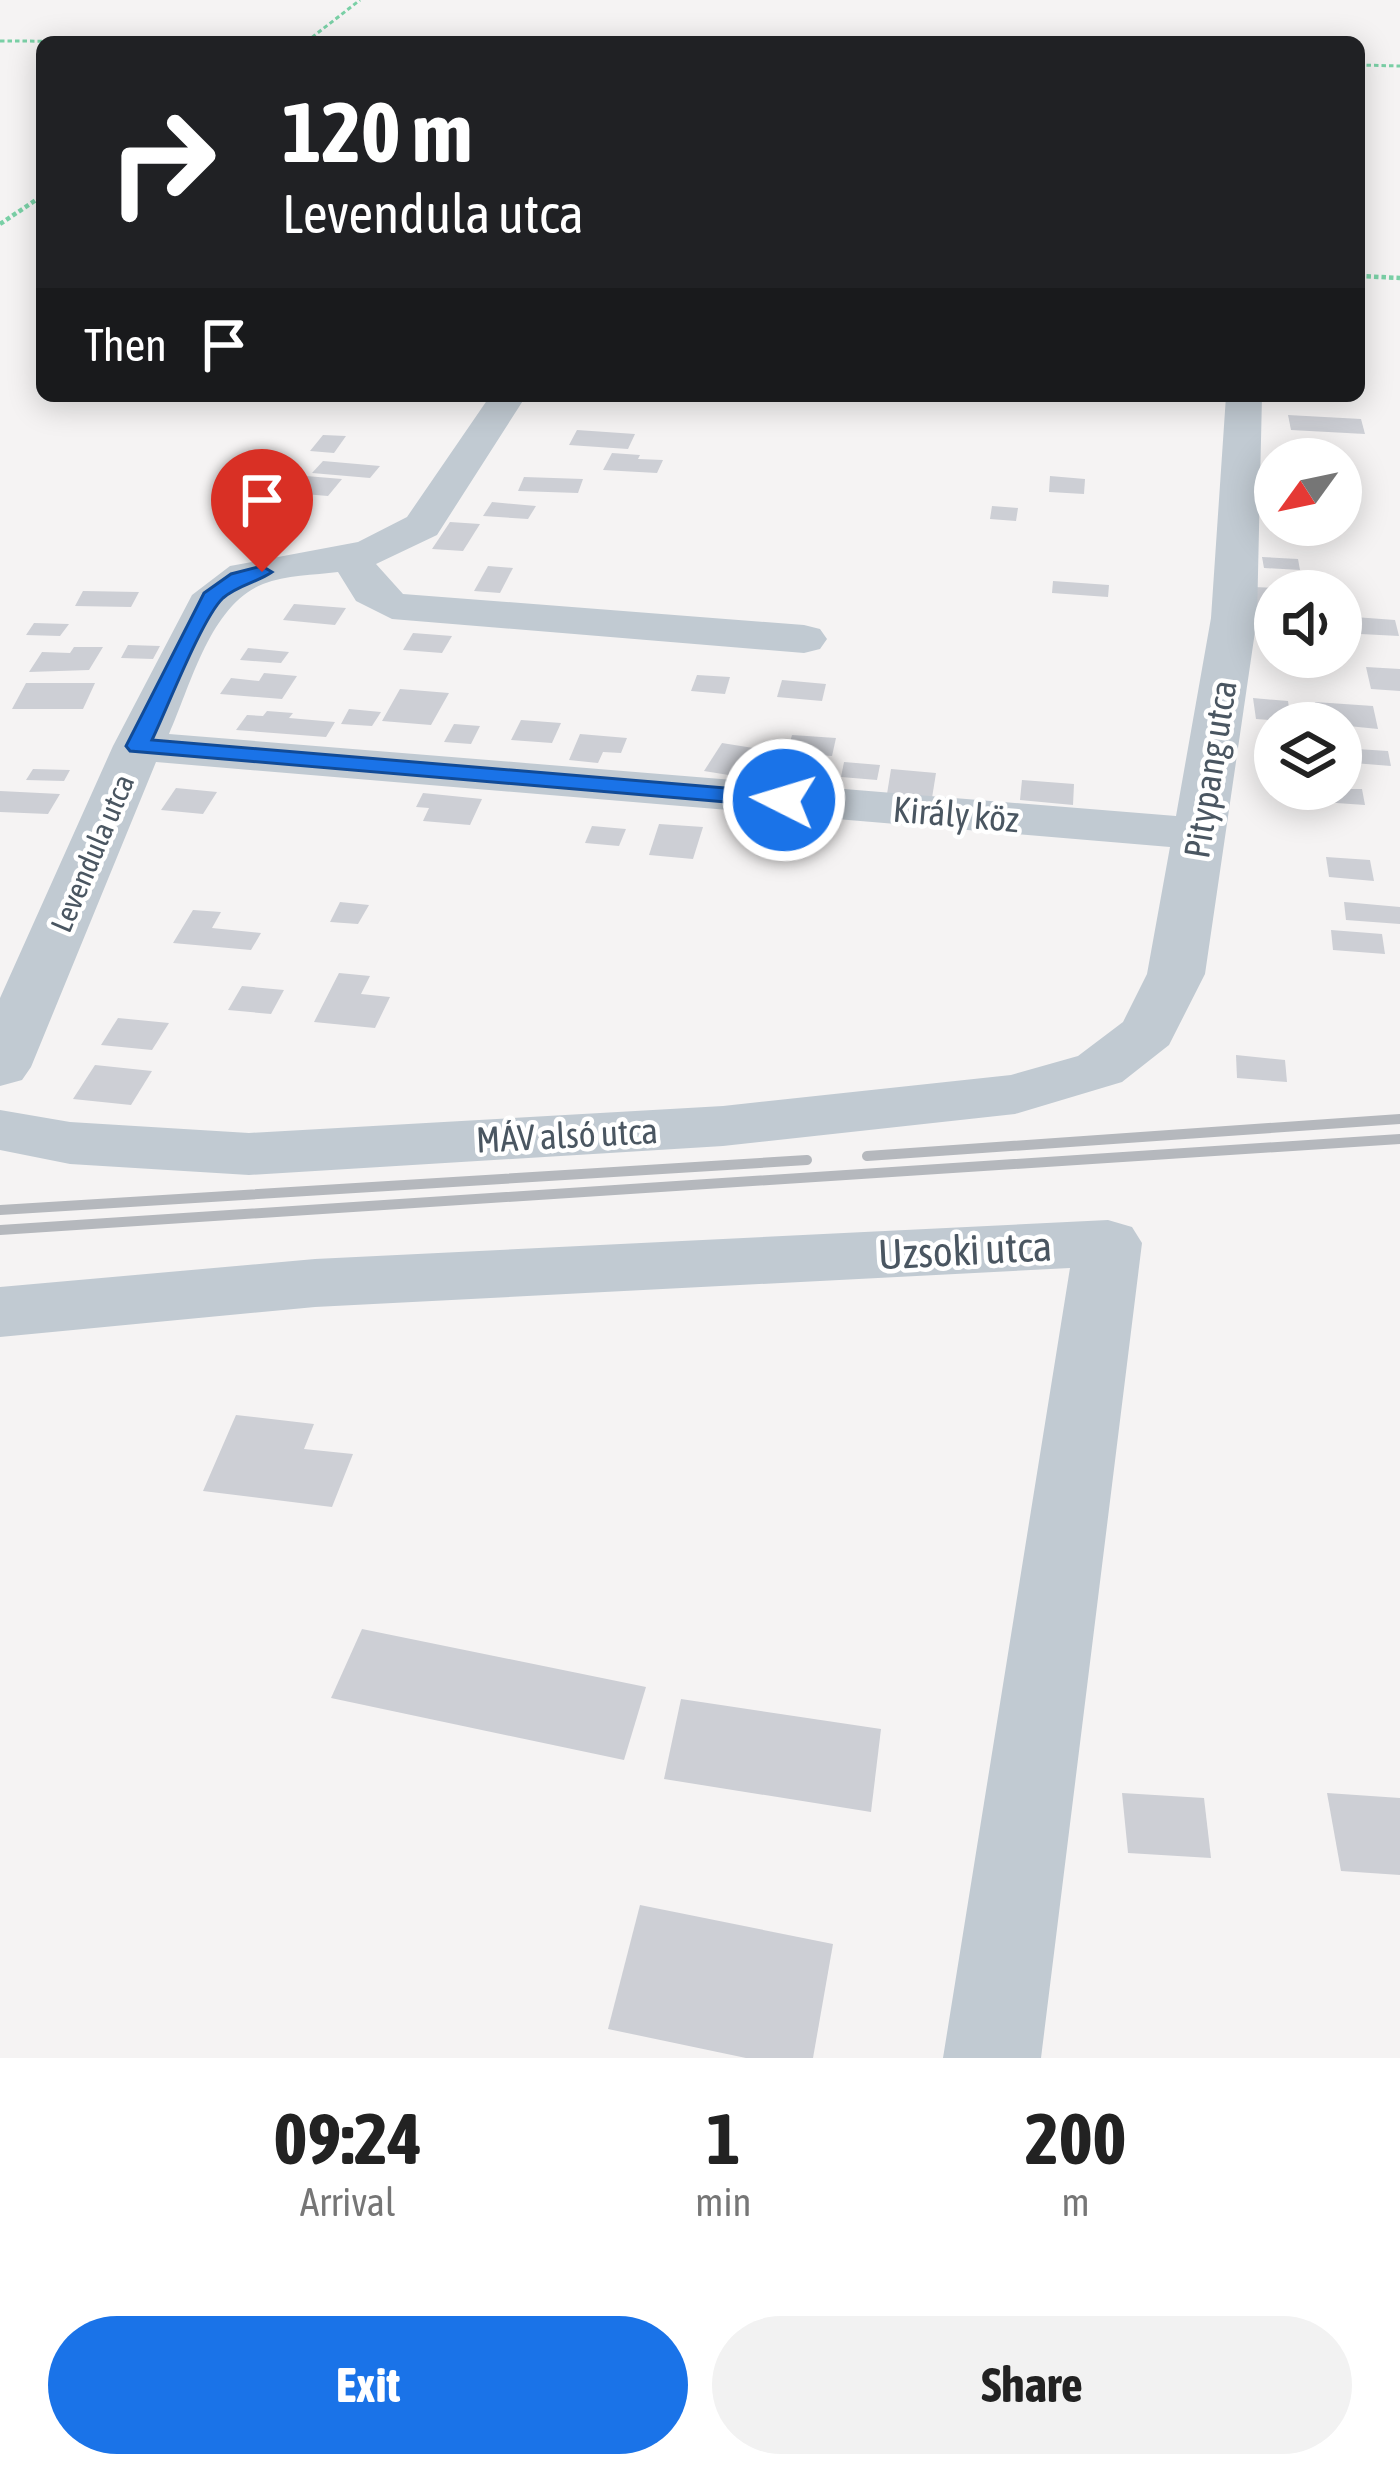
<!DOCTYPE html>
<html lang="en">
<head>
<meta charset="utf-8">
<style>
	:root { --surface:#fff; --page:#f2f2f2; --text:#222; --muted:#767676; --accent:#1a73e8 }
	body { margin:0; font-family:"Asap Condensed",sans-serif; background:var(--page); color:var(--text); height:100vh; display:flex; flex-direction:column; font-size:45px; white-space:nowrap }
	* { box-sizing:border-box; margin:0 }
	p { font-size:39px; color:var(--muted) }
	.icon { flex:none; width:66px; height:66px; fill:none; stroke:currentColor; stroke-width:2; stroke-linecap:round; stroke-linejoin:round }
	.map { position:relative; height:2058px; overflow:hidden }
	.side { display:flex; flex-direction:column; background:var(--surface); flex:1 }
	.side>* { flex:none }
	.banner { position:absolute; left:36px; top:36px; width:1329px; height:366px; border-radius:18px; box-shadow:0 6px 30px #0003; background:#202124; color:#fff; overflow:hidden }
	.needle { width:78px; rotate:237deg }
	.fabs { position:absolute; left:1254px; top:438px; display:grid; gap:24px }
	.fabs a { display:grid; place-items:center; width:108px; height:108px; border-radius:50%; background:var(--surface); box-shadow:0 6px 30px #0003; font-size:60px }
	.pin { position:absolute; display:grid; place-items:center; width:102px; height:102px; color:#fff; margin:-123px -51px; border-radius:50% 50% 50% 0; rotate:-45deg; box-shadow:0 0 12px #0007 }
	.pin .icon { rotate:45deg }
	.me { position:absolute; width:132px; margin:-66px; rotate:275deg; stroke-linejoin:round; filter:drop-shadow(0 0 9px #0008) }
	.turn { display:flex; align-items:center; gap:42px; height:252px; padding:0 48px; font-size:54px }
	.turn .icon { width:156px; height:156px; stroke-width:2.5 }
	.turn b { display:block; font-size:84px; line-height:102px }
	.then { display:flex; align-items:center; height:114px; padding:0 48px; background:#0003; gap:24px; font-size:45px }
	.eta { display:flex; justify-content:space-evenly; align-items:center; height:204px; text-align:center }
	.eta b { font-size:72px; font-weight:700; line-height:84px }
	.action { display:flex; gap:24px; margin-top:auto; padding:24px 48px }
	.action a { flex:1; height:138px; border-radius:72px; background:var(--accent); color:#fff; font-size:48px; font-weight:700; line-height:138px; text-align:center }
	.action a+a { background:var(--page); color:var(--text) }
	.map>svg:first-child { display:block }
</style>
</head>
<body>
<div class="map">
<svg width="1400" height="2058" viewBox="0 0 1400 2058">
	<rect width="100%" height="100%" fill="#f5f3f3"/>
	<g fill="#cdcfd5">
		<path d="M1288 415 1361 419 1365 434 1291 430Z"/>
		<path d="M577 430 635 434 628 449 569 445Z"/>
		<path d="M323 435 346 436 334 453 310 451Z"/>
		<path d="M612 453 640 455 638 459 663 460 657 473 603 470Z"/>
		<path d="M323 461 380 466 370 478 312 473Z"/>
		<path d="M306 476 342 479 328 496 292 493Z"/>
		<path d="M1050 476 1085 479 1084 494 1049 492Z"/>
		<path d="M524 477 583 479 578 493 518 491Z"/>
		<path d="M492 502 536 506 528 519 483 516Z"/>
		<path d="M992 506 1018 508 1016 521 990 519Z"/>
		<path d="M450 522 480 524 463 551 432 549Z"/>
		<path d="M1262 557 1298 559 1300 570 1264 568Z"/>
		<path d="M488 566 513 568 500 593 474 591Z"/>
		<path d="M1053 581 1109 585 1108 597 1052 593Z"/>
		<path d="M1253 587 1275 588V607L1256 606Z"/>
		<path d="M83 591 139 592 131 607 75 606Z"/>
		<path d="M294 604 346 608 335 625 283 620Z"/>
		<path d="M1341 616 1395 620 1399 636 1341 633Z"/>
		<path d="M34 623 69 624 60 636 26 635Z"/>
		<path d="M413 633 452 636 442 653 403 650Z"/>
		<path d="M128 645 160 646 153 659 121 658Z"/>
		<path d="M74 647H103L89 670 29 672 42 652 70 653Z"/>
		<path d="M248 648 289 652 281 663 240 660Z"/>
		<path d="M1366 667 1400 669V691L1371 689Z"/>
		<path d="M264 673 297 676 282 699 220 694 231 678 259 681Z"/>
		<path d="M697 675 730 677 725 694 691 691Z"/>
		<path d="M782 680 826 684 822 701 777 697Z"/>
		<path d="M26 683H95L83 709H12Z"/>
		<path d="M400 689 449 693 431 725 382 721Z"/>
		<path d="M1253 698 1288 701 1291 722 1256 719Z"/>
		<path d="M1315 702 1373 706 1378 729 1318 723Z"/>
		<path d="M349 709 381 712 372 726 341 724Z"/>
		<path d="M267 711 293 713 289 718 335 722 326 737 236 730 247 715 263 716Z"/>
		<path d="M521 720 561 723 552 743 511 740Z"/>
		<path d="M454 724 480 726 471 744 444 742Z"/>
		<path d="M580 734 627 738 621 753 603 752 598 763 569 760Z"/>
		<path d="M792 735 836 738 832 756 787 753Z"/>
		<path d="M722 743 765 750 747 778 704 771Z"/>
		<path d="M1341 748 1388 751 1391 766 1341 762Z"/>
		<path d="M844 762 880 765 877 780 841 777Z"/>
		<path d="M33 769 70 770 64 781 26 780Z"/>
		<path d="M891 769 936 773 932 798 887 794Z"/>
		<path d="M1022 780 1074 784 1073 805 1020 800Z"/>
		<path d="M176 788 217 792 203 814 161 810Z"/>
		<path d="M1320 789H1362L1365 805 1322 802Z"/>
		<path d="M0 791 60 794 48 814 0 812Z"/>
		<path d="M423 793 482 799 470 825 423 821 429 808 416 807Z"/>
		<path d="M751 810 788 813 783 835 745 832Z"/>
		<path d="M802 813 830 815 825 837 796 835Z"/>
		<path d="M659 824 703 827 693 859 649 855Z"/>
		<path d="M592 826 626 829 619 846 585 843Z"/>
		<path d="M1326 857 1370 860 1374 881 1329 877Z"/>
		<path d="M340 902 369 905 358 924 330 922Z"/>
		<path d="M1344 902 1400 907V924L1346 920Z"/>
		<path d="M193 910 221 912 212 928 261 933 251 950 173 943Z"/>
		<path d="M1331 930 1382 934 1385 954 1333 950Z"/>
		<path d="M339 973 370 976 361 994 390 997 375 1028 314 1022Z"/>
		<path d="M242 986 284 990 271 1014 228 1010Z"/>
		<path d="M118 1018 169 1023 152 1050 101 1045Z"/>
		<path d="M1236 1055 1285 1060 1287 1082 1237 1078Z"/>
		<path d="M95 1065 152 1071 131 1105 73 1099Z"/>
		<path d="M236 1415 314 1424 304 1449 353 1454 332 1507 203 1491Z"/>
		<path d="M362 1629 646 1687 624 1760 331 1698Z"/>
		<path d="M681 1699 881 1729 871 1812 664 1779Z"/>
		<path d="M1122 1793 1204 1798 1211 1858 1128 1853Z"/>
		<path d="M1327 1793 1400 1798V1875L1341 1871Z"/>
		<path d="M640 1905 833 1944 813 2058H746L608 2029Z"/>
	</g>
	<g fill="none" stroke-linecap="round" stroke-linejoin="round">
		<g stroke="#7ad0a6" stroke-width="3" stroke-dasharray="4.5 3" stroke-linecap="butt">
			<path d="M0 41 271 42"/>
			<path d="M306 42 360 0"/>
			<path d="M1359 65 1400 66"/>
		</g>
		<g stroke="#7ad0a6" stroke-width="4.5" stroke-dasharray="4.5 3" stroke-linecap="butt">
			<path d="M0 224 42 196"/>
			<path d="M1359 276 1400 278"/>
		</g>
		<g fill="#c1cad2" fill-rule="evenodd">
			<path d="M490 396H526L437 535 376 564 403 594 804 625 820 629 827 639 820 649 804 653 392 619 356 601 338 572C314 575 286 575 263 584 210 605 191 685 169 734L1176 816 1211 618 1226 396H1262L1257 618 1205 974 1169 1045 1122 1082 1015 1114 723 1146 249 1175 70 1164 0 1150V1110L70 1122 249 1133 723 1106 1011 1075 1078 1056 1123 1022 1147 974 1170 847 156 762 31 1067 22 1080 0 1086V998L113 746 192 595 230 566 358 542 407 517Z"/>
			<path d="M1108 1220 1132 1227 1142 1243 1041 2058H943L1070 1268 315 1307 0 1337V1287L315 1259Z"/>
		</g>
		<g stroke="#b5b8bd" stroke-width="10">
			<path d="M867 1156 1400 1119"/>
			<path d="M0 1210 807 1160"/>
			<path d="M0 1230 1400 1139"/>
		</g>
	</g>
	<path fill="#1a73e8" stroke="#114b97" stroke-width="3" d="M262 566 272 572C258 582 238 585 223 598 202 618 167 709 152 740L784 793 796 800 784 807 130 751 126 746 204 593 231 574Z"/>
	<g text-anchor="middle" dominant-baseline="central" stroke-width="9" stroke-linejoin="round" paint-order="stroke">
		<g font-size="30" fill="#4a5661" stroke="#fff">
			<text transform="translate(92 853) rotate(-67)">Levendula utca</text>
		</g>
		<g font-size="36" fill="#4a5661" stroke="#fff">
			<text transform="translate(1210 769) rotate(-81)">Pitypang utca</text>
			<text transform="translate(956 814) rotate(5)">Király köz</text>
			<text transform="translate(567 1135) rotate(-3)">MÁV alsó utca</text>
		</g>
		<g font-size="42" fill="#4a5661" stroke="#fff">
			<text transform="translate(965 1250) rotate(-3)">Uzsoki utca</text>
		</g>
	</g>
</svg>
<div class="fabs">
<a><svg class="needle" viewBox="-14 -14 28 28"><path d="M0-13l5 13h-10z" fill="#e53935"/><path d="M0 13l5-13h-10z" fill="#767676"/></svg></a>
<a><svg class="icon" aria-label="sound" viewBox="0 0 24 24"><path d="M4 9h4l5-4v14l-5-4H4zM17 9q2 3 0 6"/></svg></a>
<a><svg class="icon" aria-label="layers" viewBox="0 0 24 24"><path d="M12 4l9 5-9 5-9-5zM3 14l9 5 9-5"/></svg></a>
</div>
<div class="pin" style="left:262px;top:572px;background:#d93025"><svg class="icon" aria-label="arrive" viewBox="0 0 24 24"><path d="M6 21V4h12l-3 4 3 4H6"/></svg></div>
<svg class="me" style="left:784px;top:800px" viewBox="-20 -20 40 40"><circle r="17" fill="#1a73e8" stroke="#fff" stroke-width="3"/><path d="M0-11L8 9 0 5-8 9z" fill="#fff"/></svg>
<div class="banner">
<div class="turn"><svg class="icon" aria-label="right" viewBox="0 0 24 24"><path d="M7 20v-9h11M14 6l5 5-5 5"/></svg><div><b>120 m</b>Levendula utca</div></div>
<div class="then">Then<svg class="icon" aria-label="arrive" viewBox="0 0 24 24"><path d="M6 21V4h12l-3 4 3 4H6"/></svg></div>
</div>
</div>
<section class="side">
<div class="eta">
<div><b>09:24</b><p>Arrival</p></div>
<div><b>1</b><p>min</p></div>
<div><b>200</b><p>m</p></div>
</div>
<div class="action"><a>Exit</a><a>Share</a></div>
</section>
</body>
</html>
